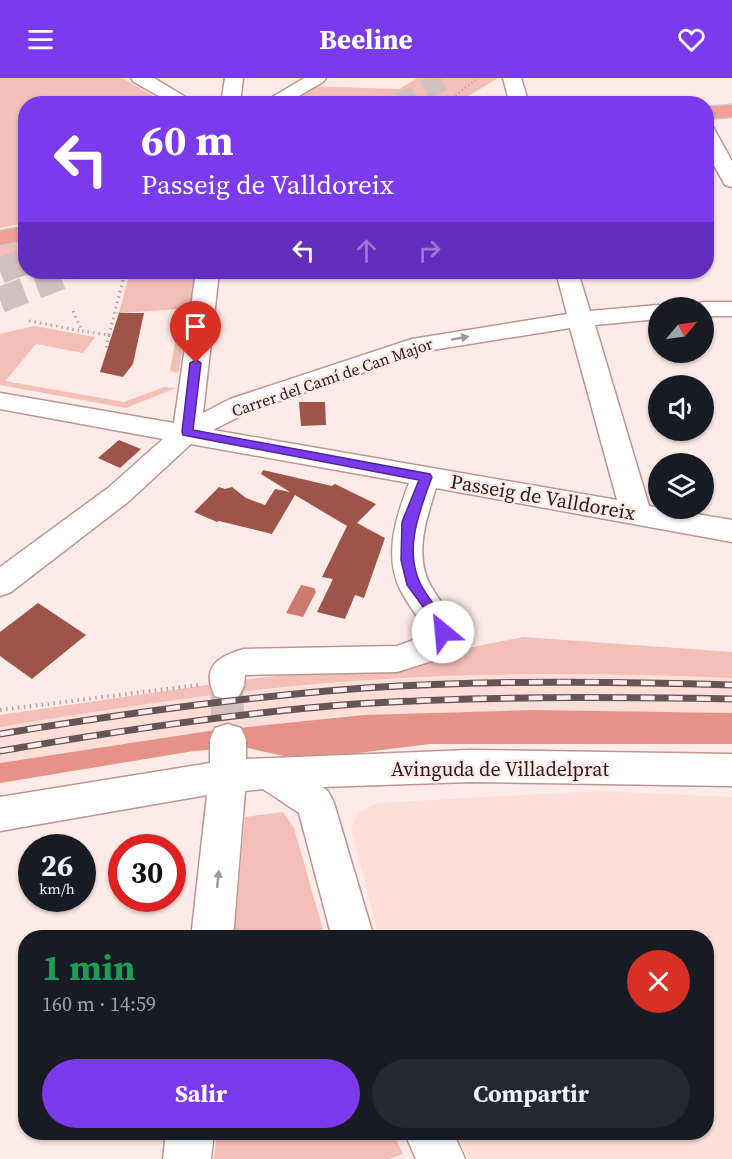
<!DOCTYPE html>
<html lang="es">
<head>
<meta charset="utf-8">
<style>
	:root { --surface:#171b24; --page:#242831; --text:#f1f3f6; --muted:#9ea1a6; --accent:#7c3aed }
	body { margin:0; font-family:"Source Serif 4",serif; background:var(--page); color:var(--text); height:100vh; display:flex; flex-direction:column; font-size:22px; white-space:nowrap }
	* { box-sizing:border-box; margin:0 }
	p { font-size:20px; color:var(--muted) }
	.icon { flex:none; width:33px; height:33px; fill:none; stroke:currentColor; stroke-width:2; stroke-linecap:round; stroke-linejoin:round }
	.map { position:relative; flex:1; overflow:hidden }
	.sheet { position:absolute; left:18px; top:852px; width:696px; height:210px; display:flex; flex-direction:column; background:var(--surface); border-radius:24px; box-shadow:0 2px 4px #0004 }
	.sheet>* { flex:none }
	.banner { position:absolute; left:18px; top:18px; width:696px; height:183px; border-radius:24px; box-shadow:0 2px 4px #0004; background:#7c3aed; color:#fff; overflow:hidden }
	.needle { width:39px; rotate:61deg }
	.tools { position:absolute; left:648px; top:219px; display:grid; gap:12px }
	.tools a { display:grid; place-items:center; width:66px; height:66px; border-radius:50%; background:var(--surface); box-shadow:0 2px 4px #0004; font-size:30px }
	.speed { position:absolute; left:18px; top:756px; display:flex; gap:12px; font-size:30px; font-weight:700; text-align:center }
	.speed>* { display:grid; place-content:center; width:78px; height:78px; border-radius:50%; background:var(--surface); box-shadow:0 2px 4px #0004; line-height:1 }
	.speed small { font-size:15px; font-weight:400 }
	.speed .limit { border:9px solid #d22; background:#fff; color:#111 }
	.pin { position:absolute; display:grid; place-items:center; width:51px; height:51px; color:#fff; margin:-62px -26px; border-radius:50% 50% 50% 0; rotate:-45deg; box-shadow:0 0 6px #0007 }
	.pin .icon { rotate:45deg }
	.me { position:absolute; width:66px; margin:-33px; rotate:332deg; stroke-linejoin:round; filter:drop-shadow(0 0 4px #0008) }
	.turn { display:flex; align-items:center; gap:21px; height:126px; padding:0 24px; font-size:27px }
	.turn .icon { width:78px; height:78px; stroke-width:2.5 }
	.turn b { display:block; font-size:42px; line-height:51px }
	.lanes { display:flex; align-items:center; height:57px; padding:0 24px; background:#0003; justify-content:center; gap:30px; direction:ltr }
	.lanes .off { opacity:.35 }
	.round { display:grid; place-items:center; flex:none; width:63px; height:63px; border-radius:32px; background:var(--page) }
	.overview { display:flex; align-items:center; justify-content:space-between; height:102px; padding:0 24px }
	h1 { font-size:36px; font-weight:700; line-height:45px; color:#1e9e55 }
	.cta { display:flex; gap:12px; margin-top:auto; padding:12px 24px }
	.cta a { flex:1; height:69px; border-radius:36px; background:var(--accent); color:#fff; font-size:24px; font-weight:700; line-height:69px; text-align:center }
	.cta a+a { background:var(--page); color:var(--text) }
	header { display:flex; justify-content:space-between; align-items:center; height:78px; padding:0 24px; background:var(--accent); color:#fff; font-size:27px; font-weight:700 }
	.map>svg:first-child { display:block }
</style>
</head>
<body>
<header><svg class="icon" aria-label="menu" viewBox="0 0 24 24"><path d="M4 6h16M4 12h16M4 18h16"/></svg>Beeline<svg class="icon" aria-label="heart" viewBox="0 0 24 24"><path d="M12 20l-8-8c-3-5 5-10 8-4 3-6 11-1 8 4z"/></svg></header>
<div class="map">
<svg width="732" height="1081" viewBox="0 0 732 1081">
	<rect width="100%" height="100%" fill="#fdebe8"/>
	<g fill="#fdded9">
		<path d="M629 596 732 600V635L534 632 364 637 209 653 0 685V649L129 628 250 613 369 602 503 597Z"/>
		<path d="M597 713 732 719V1081H469L456 1055 706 1054V860L379 859 351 751 358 735 377 725Z"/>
	</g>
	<g fill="#f4bfb7">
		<path d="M0 0H122L167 25 26 26 25 145 0 150Z"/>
		<path d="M417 0H498L457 25 271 26 301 8 399 11Z"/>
		<path d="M25 163V181L0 186V167Z"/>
		<path d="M130 194H198L178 295 170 293 181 231 119 235Z"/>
		<path d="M34 248 95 259 83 275 36 266 5 303 124 324 164 309 176 310 126 330 0 307V256Z"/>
		<path d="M523 559 732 574V600C611 595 490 594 369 602 245 610 122 629 0 649V637L241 602 447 580 468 570Z"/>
		<path d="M283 734 294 750 325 859H234L245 739Z"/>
		<path d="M217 1054 393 1055 403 1076 389 1081H214Z"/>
	</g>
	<path fill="#e59388" d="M534 632 732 635V666H430L302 682 243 669 194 673 0 705V685L209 653 364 637Z"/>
	<path fill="#cb7b71" d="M301 507 314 510 316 514 303 539 286 535Z"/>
	<g fill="#9f544b">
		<path d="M119 235H144L133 286 123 299 100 294Z"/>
		<path d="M299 324H325L326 347 301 348Z"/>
		<path d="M119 362 141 371 120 390 98 380Z"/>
		<path d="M263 392 332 408 335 406 376 426 357 445 385 460 364 520 355 517 345 541 317 534 333 501 322 499 347 448 295 417 272 456 219 443 217 444 194 434 219 409 225 411 232 409 246 420 265 427 275 411 290 414 261 396Z"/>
		<path d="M38 525 86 557 32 601 0 578V554Z"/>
	</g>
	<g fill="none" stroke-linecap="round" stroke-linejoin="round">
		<path stroke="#d3c1bf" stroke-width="33" stroke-dasharray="33 16" stroke-linecap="butt" d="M227 608 228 661"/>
		<path stroke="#d3c1bf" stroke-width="20" stroke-dasharray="20 10" stroke-linecap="butt" d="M398 26 449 0"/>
		<g stroke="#d3c1bf" stroke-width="26" stroke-dasharray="26 13" stroke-linecap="butt">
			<path d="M0 193 26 183"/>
			<path d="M0 222 73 194"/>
		</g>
		<g stroke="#be9690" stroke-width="3">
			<g id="minor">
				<path d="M131 0H154L197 26H173L134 4Z"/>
				<path d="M225 0H243L240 26H221Z"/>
				<path d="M304 0H326L323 4 285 26H261Z"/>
				<path d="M503 0H521L529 26H510Z"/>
				<path d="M706 47 713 49 732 83V109L725 107 706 73Z"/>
				<path d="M196 194H219L203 335 230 321 412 261 567 236 556 194H578L590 233 658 227 667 229 658 230V241L595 247 649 428 732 442V464L436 410C426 441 413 480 432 510 441 525 452 538 460 554L450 569 435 582 397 594 245 597 244 608 239 618 227 622 215 618C200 589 219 578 244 571L397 568 411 563 425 552C418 538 408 527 401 513 383 478 396 439 409 405L191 366 128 424 11 514 0 518V489L108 410 163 361 0 331V315L174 345ZM570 250 617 422 213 352 250 333 426 273Z"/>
				<path d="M704 224H732V238H704V230H693L695 226Z"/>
				<path d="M228 646 241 650 246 661V681L469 672 732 676V708L469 704 322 709 328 713 334 725 374 860H332L299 735 263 711 245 713 233 860H191L207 717 0 753V719L210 685V661L215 650Z"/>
				<path d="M166 1054H214L211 1081H163Z"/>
				<path d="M404 1054H453L465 1081H416Z"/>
			</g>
		</g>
		<g stroke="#d0cdcc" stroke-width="3">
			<g id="major">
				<path d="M732 27V39L706 41V29Z"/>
				<path d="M26 148V162L0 167V153Z"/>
			</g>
		</g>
		<path stroke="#b5a4a2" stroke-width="2" stroke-dasharray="1 3" stroke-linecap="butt" d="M345 26 451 21 478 0"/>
		<g stroke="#b5a4a2" stroke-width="3" stroke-dasharray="1.5 4" stroke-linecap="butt">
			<path d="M73 233 82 253 109 257 106 271"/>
			<path d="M29 243 82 253"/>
			<path d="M109 257 125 194"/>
		</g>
		<path stroke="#b5a4a2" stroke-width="4" stroke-dasharray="1.5 4.5" stroke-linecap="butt" d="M0 632 198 607"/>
		<use href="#minor" fill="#fff" fill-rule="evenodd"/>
		<use href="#major" fill="#f29f97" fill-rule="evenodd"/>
		<g stroke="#655553" stroke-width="7">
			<g id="rail">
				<path d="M0 656C121 636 242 619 365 610 487 602 609 603 732 607"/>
				<path d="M0 673C118 653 236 635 355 626 481 618 606 619 732 621"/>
			</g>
		</g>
		<use href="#rail" stroke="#fdebe8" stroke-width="4.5" stroke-dasharray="14" stroke-linecap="butt"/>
	</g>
	<defs><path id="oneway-solid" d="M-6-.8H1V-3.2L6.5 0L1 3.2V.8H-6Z" transform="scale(1.5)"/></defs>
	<g fill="#9f9898">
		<use href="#oneway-solid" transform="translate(460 260) rotate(-10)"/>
		<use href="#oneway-solid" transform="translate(218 801) rotate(-84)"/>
	</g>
	<path fill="#7c3aed" stroke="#51269a" stroke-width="1.5" d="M196 282 201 285 193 352 430 396 432 399C420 432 403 472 421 507 430 524 443 534 450 554L448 558H438L432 541 407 507 401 482 402 444 419 402 183 357 182 354 190 285Z"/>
	<g text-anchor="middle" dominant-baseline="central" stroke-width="5" stroke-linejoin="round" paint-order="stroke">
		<g font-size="16" fill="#2a1b19" stroke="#fdebe8">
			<text transform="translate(332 299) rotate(-19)">Carrer del Camí de Can Major</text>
		</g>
		<g font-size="20" fill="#2a1b19" stroke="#fdebe8">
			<text transform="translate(543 419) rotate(10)">Passeig de Valldoreix</text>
			<text x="500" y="691">Avinguda de Villadelprat</text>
		</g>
	</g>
</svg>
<div class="tools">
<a><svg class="needle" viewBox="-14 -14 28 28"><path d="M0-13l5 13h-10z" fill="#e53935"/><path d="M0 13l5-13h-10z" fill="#9ea1a6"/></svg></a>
<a><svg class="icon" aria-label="sound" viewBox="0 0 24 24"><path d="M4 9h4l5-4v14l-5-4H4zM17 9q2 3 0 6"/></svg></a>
<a><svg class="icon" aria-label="layers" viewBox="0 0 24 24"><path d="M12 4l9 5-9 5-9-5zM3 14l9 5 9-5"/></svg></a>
</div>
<div class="speed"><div>26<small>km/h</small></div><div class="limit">30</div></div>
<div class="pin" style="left:196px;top:285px;background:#d93025"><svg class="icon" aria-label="arrive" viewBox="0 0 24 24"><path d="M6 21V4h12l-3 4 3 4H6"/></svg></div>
<svg class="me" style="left:443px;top:554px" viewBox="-20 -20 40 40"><circle r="19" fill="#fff"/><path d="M0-13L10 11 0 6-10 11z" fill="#7c3aed"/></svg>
<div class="banner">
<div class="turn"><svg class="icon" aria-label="left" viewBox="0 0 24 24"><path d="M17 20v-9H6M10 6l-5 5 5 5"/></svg><div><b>60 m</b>Passeig de Valldoreix</div></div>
<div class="lanes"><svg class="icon" aria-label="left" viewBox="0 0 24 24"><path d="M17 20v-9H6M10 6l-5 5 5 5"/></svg><svg class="icon off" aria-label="ahead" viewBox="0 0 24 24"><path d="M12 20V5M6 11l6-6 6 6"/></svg><svg class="icon off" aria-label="right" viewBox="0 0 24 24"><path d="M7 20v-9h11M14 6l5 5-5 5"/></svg></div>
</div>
<section class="sheet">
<div class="overview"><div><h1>1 min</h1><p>160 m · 14:59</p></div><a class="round" style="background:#d93025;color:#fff"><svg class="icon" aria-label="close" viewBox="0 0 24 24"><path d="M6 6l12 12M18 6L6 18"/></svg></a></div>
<div class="cta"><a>Salir</a><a>Compartir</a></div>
</section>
</div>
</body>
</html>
